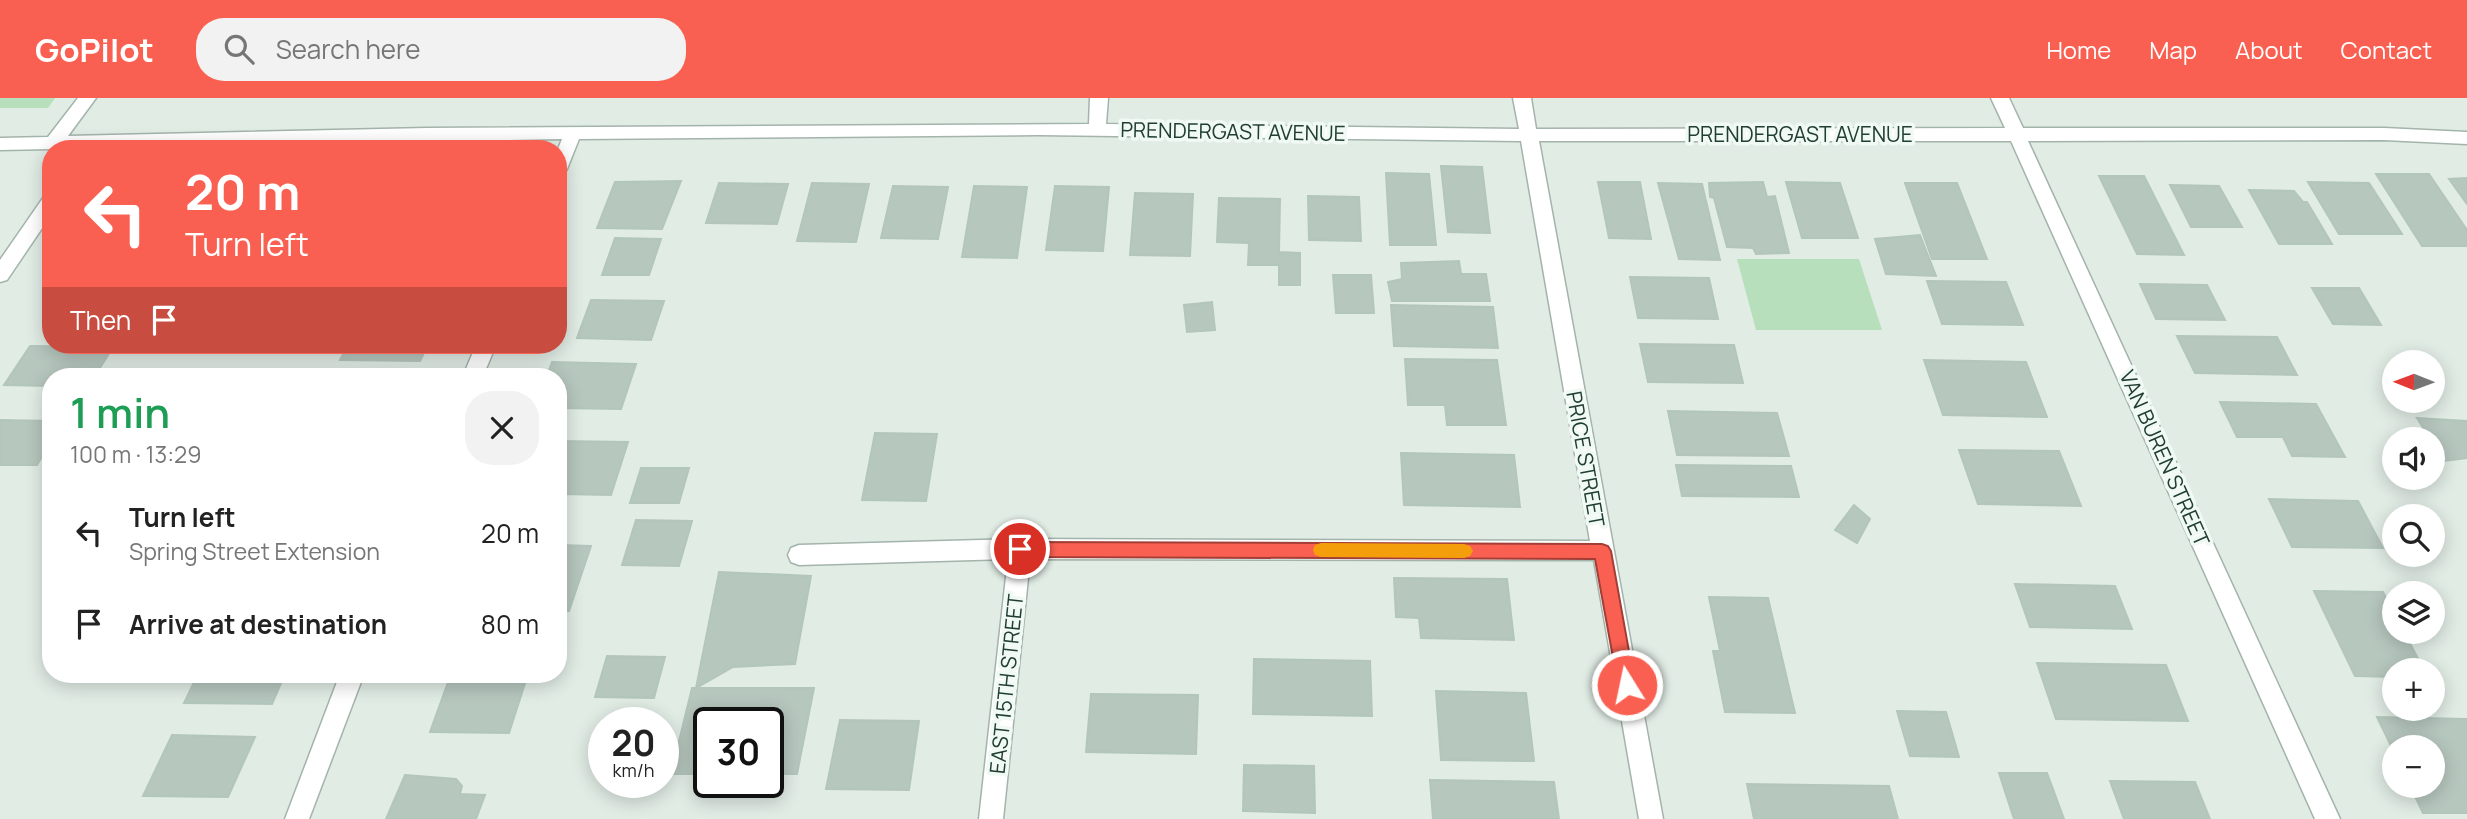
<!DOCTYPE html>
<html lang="en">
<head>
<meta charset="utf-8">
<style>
	:root { --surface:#fff; --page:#f2f2f2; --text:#222; --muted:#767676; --accent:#fa6051 }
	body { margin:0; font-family:Manrope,sans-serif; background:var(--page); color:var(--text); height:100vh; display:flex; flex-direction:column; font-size:26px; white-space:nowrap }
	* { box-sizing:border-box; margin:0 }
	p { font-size:23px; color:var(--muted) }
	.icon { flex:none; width:38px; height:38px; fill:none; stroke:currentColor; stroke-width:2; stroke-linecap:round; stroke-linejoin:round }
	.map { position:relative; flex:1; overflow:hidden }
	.panel { position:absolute; left:42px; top:270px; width:525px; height:315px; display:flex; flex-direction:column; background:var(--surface); border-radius:28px; box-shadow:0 4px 18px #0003 }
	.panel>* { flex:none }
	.hud { position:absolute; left:42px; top:42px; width:525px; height:214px; border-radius:28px; box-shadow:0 4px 18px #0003; background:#fa6051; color:#fff; overflow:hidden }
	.needle { width:46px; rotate:271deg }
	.controls { position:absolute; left:2382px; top:252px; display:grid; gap:14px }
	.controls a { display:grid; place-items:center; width:63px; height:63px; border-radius:50%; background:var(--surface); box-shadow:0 4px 18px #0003; font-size:35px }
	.speed { position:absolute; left:588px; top:609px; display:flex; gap:14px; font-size:35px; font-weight:700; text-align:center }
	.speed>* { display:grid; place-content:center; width:91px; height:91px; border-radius:50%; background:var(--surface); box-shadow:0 4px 18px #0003; line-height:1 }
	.speed small { font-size:18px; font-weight:400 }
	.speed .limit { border:4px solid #111; border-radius:10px; background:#fff; color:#111 }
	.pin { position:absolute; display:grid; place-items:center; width:60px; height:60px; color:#fff; margin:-30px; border:4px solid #fff; border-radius:50%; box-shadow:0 2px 7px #0007 }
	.me { position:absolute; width:77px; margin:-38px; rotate:350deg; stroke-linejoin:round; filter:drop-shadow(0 0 5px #0008) }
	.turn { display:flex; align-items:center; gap:24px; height:147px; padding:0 28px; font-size:32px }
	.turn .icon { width:91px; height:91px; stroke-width:2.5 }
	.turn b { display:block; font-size:49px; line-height:60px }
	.then { display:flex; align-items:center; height:66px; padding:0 28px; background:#0003; gap:14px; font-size:26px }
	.round { display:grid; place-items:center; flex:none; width:74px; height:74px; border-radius:28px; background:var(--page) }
	.headline { display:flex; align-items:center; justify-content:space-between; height:119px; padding:0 28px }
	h1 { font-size:42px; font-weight:600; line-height:52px; color:#1e9e55 }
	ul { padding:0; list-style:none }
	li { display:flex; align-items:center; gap:21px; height:91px; padding:0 28px }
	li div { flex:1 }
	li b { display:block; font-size:26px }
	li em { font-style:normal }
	header { display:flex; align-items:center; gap:42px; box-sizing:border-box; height:98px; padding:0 35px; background:var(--accent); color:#fff }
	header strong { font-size:33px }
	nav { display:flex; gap:38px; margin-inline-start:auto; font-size:24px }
	.search { width:490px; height:63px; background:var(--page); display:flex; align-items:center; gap:18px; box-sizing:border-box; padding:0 24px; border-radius:28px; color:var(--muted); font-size:26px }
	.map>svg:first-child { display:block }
</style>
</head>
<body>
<header>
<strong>GoPilot</strong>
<div class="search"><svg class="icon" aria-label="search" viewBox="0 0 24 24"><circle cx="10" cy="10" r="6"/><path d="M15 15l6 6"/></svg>Search here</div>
<nav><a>Home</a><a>Map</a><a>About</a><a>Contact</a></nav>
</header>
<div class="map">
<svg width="2467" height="721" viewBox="0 0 2467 721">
	<rect width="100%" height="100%" fill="#e1ece5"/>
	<g fill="#b8dfbc">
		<path d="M0 0H55L48 10H0Z"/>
		<path d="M1737 161H1859L1882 232H1756Z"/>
	</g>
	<g fill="#b6c7be" stroke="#b3c6bb" stroke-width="2">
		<path d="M1441 68 1482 69 1490 135 1448 134Z"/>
		<path d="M1386 75 1429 76 1436 147H1390Z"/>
		<path d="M2376 76H2429L2467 132V148H2422Z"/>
		<path d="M2099 78H2144L2184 157 2137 156Z"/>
		<path d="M2467 80V106L2449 81Z"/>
		<path d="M681 83 662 131 597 130 615 84Z"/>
		<path d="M1598 84H1640L1651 141 1609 140Z"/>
		<path d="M1763 84 1767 99 1775 98 1789 155 1756 156 1753 150 1727 149 1714 100 1710 99 1709 85Z"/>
		<path d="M1786 84 1840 85 1858 140H1802Z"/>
		<path d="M2308 84 2369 85 2402 136H2339Z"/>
		<path d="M719 85 788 86 777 126 706 125Z"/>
		<path d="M812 85 869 86 856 144 797 143Z"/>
		<path d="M1658 85 1702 86 1720 162 1679 161Z"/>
		<path d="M1905 85H1957L1987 161H1932Z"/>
		<path d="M2170 87 2219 88 2242 129H2191Z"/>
		<path d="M893 88 948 89 938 141 881 140Z"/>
		<path d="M974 88 1027 89 1017 160 962 159Z"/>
		<path d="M1055 88 1109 89 1103 153 1046 152Z"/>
		<path d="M2249 92 2294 93 2303 104H2307L2332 146H2279Z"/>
		<path d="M1135 95 1193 96 1190 158 1130 157Z"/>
		<path d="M1308 98 1359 99 1361 143 1309 142Z"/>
		<path d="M1219 100 1280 101 1279 154 1300 155V187H1279V167H1248L1249 145 1217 144Z"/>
		<path d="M1920 137 1936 178 1886 176 1875 141Z"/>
		<path d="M615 140 661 141 649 177H602Z"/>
		<path d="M1459 163 1461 176H1486L1490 203H1392L1388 184 1402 181 1401 165Z"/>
		<path d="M1333 177H1371L1374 215H1336Z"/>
		<path d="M1630 179 1709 180 1718 221 1638 220Z"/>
		<path d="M1927 183 2006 184 2023 227 1942 226Z"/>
		<path d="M2140 186 2207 187 2225 222 2156 221Z"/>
		<path d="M2312 190H2359L2381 227 2333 226Z"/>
		<path d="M591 202 664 203 651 242 577 240Z"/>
		<path d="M1212 204 1215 232 1187 234 1184 207Z"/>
		<path d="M1391 207 1493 209 1498 250 1394 248Z"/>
		<path d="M2177 238 2277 239 2297 277 2195 275Z"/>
		<path d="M1640 246 1734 247 1743 285 1648 284Z"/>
		<path d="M348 247H428L420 263 340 262Z"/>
		<path d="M30 248 113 249 95 278H51V288L4 287Z"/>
		<path d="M1405 261 1497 262 1506 327H1447L1445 307H1408Z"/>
		<path d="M1924 262 2026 264 2047 319 1943 317Z"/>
		<path d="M552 264 636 266 621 311 558 310V278H547Z"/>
		<path d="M339 273 409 274 407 278H337Z"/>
		<path d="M2220 304 2316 306 2345 359 2292 358 2283 339H2237Z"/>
		<path d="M1668 313 1777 315 1789 358 1677 357Z"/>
		<path d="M2417 320 2467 323V360L2444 363Z"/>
		<path d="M0 322 51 323V344L37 367H0Z"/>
		<path d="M875 335 937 336 926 403 862 402Z"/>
		<path d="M558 343 628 344 611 397 558 396Z"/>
		<path d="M1959 352 2059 353 2081 408 1978 406Z"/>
		<path d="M1401 355 1514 357 1520 409 1404 407Z"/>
		<path d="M1676 367 1791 368 1799 399 1682 398Z"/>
		<path d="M641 370H689L679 405H630Z"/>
		<path d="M2269 401 2358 403 2383 450 2292 449Z"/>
		<path d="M1854 407 1870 421 1857 445 1835 432Z"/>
		<path d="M636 422 692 423 679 468 622 467Z"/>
		<path d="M558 447 591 448 569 513H558Z"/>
		<path d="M719 474 811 478 795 566 733 569 696 590Z"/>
		<path d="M1394 480 1507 481 1514 542 1421 540 1419 520 1396 519Z"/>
		<path d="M2015 486 2115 488 2132 531 2030 529Z"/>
		<path d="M2314 493 2383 494 2394 515V534H2404L2424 572H2394V579L2355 578Z"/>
		<path d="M1709 499 1768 500 1795 615 1725 614 1713 553H1720Z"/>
		<path d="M607 558 665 559 654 600 595 599Z"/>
		<path d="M1254 561 1370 563 1372 618 1253 616Z"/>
		<path d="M2037 565 2166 567 2188 623 2056 621Z"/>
		<path d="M198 576H285L272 606 184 605Z"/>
		<path d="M451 576H528L509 635 430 634Z"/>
		<path d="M692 590H814L797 676H768V625H709V676H671Z"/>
		<path d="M1436 593 1526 595 1534 663 1441 662Z"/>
		<path d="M1091 596 1198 597 1196 656 1086 654Z"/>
		<path d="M1897 613 1946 614 1959 659 1910 658Z"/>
		<path d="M2377 619 2467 621V715H2423L2410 688H2432V649H2394V654Z"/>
		<path d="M840 622 919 623 909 692 826 691Z"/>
		<path d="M172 637 255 639 228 699 143 698Z"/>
		<path d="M1244 667 1314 668 1315 715 1243 713Z"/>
		<path d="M1999 675H2047L2064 721H2014Z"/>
		<path d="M405 677 456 681 462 688 460 696 485 697 476 721H386Z"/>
		<path d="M1430 682 1554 684 1559 721H1433Z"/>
		<path d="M2110 683 2195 684 2210 721H2124Z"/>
		<path d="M1747 686 1889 688 1898 721H1754Z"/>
	</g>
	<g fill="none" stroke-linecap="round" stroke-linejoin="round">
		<g stroke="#a3b4ab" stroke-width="3">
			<g id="street">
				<path d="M78 0H96L68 38 427 30 1089 26 1090 0H1108L1106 26 1519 31 1513 0H1531L1536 31 2005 30 1991 0H2009L2023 30H2384L2467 34V46L2384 42 2028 43 2340 721H2315L2011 43H1539L1663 721H1639L1594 462 1030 461 1003 721H979L1008 461 799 467 791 464 788 457 791 450 799 447 1020 441 1590 443 1521 43 1039 37 579 41 567 71 564 76 558 77V51L562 41 0 52V40L48 39Z"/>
				<path d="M51 95V117L7 182 0 184V162L45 97Z"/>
				<path d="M476 247H496L483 278H463Z"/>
				<path d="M340 576H364L309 721H285Z"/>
			</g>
		</g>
		<use href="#street" fill="#fff" fill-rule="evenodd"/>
	</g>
	<path fill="#fa6051" stroke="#a23e35" stroke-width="2" d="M1020 444 1602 446 1608 448 1611 453 1635 587 1633 593 1627 595 1620 593 1618 587 1595 461 1020 459 1014 456 1012 451 1014 446Z"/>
	<path fill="#f59e0b" d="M1321 445 1464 446 1470 448 1473 453 1470 458 1464 460 1321 459 1315 457 1313 452 1315 447Z"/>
	<g text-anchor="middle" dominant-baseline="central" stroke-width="7" stroke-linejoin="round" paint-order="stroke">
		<g font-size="21" fill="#203e31" stroke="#f1f9f4">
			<text transform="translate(1233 33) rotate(1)">PRENDERGAST AVENUE</text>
			<text x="1800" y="36">PRENDERGAST AVENUE</text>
			<text transform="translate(2165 360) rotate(66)">VAN BUREN STREET</text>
			<text transform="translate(1586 361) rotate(80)">PRICE STREET</text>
			<text transform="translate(1006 586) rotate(-84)">EAST 15TH STREET</text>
		</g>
	</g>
</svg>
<div class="controls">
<a><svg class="needle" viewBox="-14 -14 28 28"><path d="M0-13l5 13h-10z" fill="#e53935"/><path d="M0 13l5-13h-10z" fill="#767676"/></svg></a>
<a><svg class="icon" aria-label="sound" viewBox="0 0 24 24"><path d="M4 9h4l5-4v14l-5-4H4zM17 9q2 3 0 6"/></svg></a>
<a><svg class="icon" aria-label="search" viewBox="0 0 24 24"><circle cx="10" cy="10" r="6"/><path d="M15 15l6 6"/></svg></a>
<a><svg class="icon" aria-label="layers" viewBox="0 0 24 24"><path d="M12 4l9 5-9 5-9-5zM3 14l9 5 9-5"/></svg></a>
<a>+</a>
<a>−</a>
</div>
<div class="speed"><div>20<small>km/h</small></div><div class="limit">30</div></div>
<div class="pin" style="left:1020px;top:451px;background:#d93025"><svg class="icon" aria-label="arrive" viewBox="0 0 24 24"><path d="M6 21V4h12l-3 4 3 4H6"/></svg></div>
<svg class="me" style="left:1627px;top:587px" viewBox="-20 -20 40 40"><circle r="17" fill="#fa6051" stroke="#fff" stroke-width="3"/><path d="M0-11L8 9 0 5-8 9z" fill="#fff"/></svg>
<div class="hud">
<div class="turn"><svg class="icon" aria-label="left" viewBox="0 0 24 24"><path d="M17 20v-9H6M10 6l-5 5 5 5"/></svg><div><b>20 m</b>Turn left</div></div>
<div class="then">Then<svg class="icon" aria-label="arrive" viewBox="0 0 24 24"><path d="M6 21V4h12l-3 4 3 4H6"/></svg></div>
</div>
<section class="panel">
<div class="headline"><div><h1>1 min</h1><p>100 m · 13:29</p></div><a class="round"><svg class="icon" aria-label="close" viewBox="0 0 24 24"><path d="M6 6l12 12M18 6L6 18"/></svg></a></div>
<ul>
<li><svg class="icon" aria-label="left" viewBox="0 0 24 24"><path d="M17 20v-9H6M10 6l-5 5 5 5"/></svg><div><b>Turn left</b><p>Spring Street Extension</p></div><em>20 m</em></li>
<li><svg class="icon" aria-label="arrive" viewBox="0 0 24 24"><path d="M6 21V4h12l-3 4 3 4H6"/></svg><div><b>Arrive at destination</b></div><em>80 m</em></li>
</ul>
</section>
</div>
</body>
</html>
